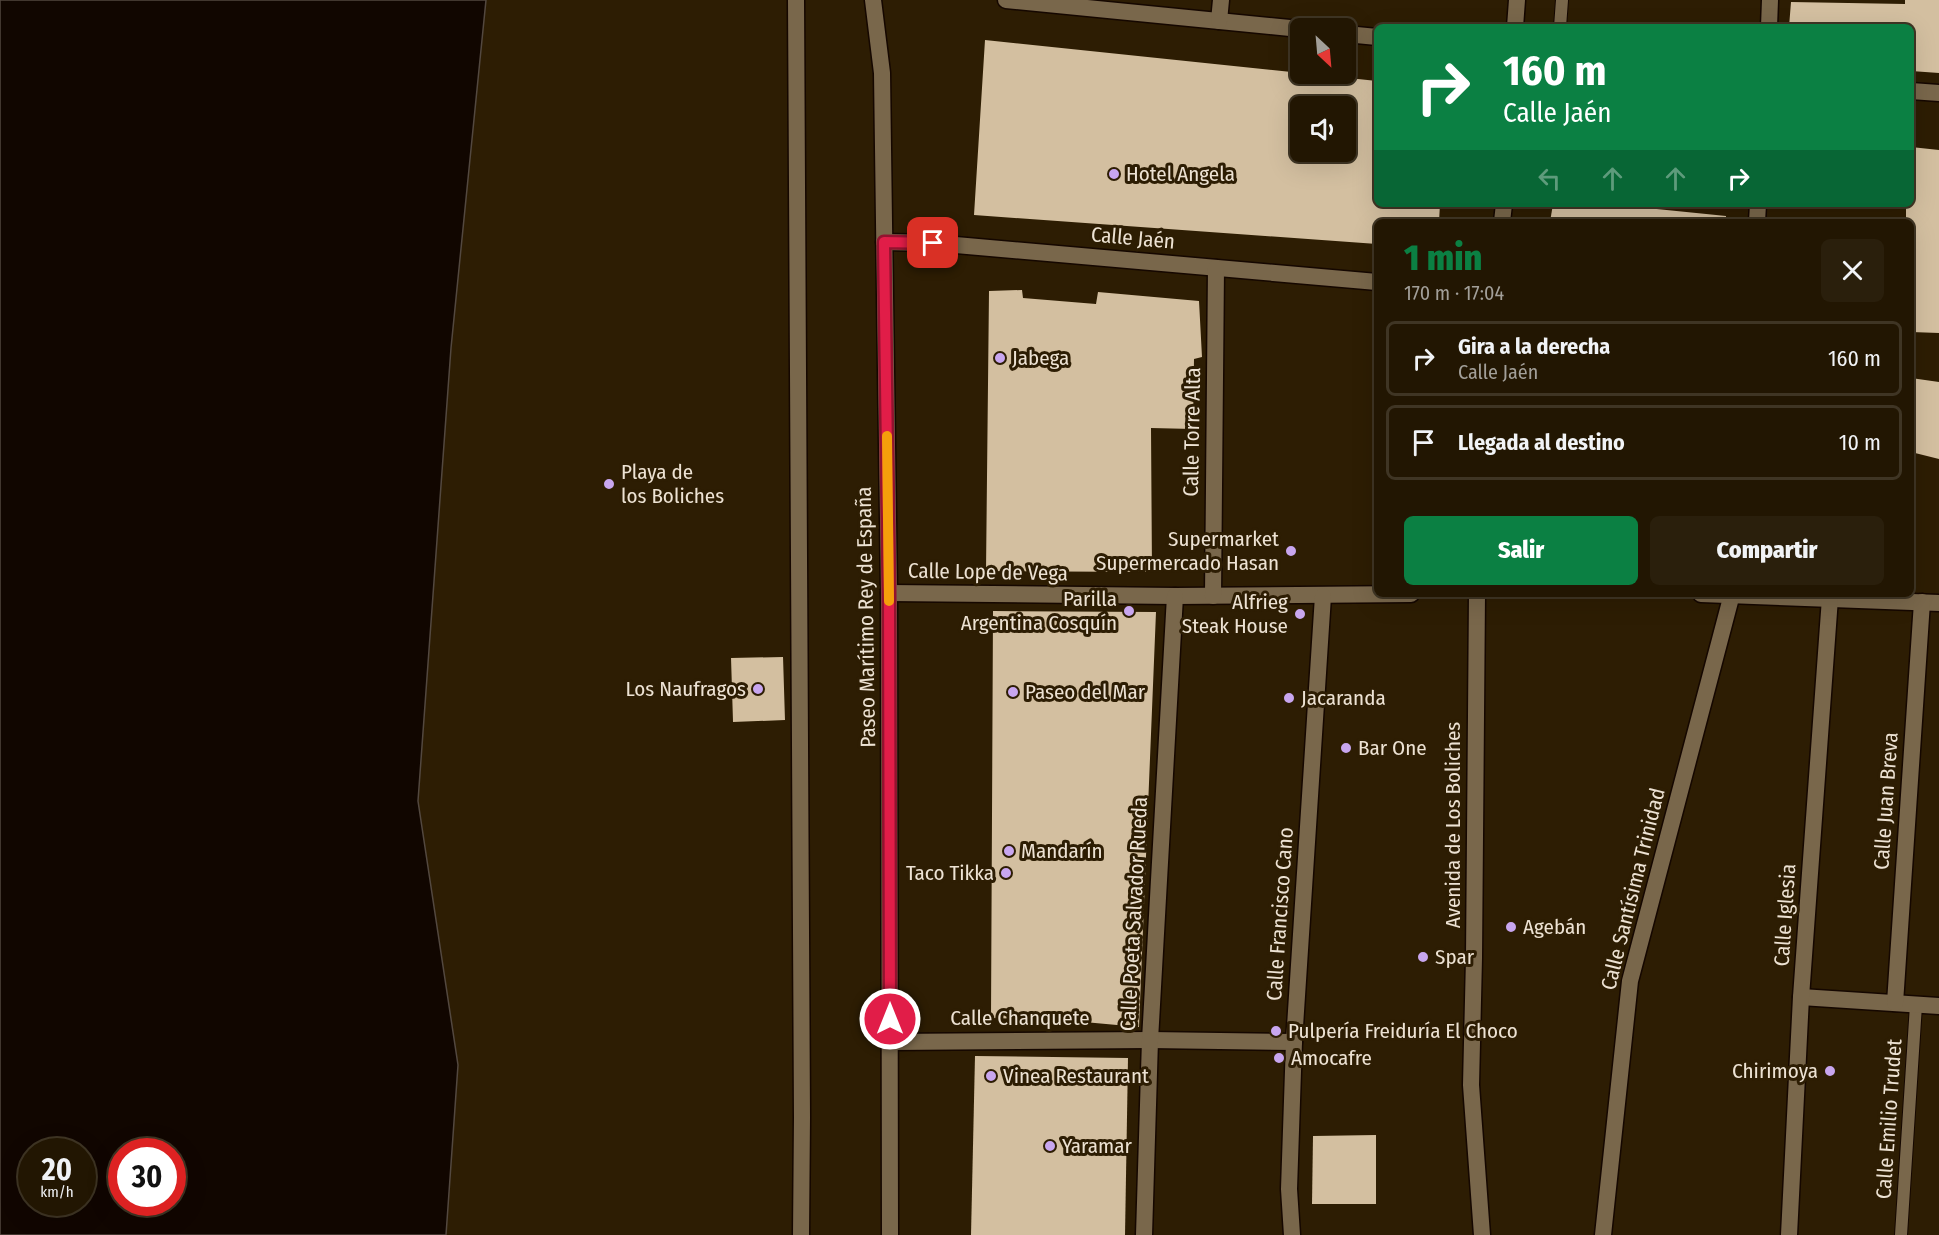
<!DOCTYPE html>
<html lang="es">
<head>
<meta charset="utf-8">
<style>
	:root { --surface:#221602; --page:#2a1f0c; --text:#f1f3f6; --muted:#a29f99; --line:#3f3524; --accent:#0b8043 }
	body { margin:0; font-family:"Fira Sans Condensed",sans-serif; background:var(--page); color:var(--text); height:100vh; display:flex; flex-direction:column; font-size:22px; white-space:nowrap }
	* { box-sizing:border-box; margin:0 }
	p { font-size:20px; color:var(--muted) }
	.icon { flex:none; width:33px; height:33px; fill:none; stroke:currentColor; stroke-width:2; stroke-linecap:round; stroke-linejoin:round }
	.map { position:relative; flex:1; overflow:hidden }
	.side { position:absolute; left:1374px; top:219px; width:540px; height:378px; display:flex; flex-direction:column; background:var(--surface); border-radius:9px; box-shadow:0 6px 24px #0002,0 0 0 2px var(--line) }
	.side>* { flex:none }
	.top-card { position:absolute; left:1374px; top:24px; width:540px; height:183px; border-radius:9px; box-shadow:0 6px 24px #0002,0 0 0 2px var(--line); background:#0b8043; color:#fff; overflow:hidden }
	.needle { width:39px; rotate:154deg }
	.tools { position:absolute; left:1290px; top:18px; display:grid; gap:12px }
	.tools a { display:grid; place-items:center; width:66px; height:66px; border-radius:9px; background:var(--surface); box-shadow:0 6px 24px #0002,0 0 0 2px var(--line); font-size:30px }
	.speed { position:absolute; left:18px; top:1138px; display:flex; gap:12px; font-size:30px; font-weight:700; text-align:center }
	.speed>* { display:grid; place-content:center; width:78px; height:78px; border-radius:50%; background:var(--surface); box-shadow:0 6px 24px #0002,0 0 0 2px var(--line); line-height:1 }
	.speed small { font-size:15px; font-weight:400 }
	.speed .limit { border:9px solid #d22; background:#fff; color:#111 }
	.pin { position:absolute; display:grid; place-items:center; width:51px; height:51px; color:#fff; margin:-26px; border-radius:12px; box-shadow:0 3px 9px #0006 }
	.me { position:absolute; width:66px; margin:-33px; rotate:0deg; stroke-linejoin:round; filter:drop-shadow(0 0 4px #0008) }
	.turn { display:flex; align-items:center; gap:21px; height:126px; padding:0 30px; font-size:27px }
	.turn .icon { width:78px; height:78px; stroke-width:2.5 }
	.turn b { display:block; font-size:42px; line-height:51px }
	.lanes { display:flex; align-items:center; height:57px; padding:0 30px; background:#0003; justify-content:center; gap:30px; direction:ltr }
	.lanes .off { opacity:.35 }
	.round { display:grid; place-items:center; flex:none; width:63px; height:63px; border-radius:9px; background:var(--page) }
	.summary { display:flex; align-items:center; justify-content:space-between; height:102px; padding:0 30px }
	h1 { font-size:36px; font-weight:800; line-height:45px; color:var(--accent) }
	.action { display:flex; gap:12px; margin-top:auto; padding:12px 30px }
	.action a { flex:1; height:69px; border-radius:9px; background:var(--accent); color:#fff; font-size:24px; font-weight:800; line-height:69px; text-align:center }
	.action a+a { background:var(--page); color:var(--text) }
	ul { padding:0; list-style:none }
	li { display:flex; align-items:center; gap:18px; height:75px; margin:0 12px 9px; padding:0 18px; border:3px solid var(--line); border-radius:9px }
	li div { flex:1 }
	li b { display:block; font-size:22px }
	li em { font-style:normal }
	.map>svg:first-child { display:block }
</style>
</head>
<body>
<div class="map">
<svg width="1939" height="1235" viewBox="0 0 1939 1235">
	<rect width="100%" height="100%" fill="#2d1d03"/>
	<path fill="#110600" stroke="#53483f" stroke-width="1.5" fill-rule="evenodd" d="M0 0H486L451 348 418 801 458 1065 446 1235H0ZM32 1152H82V1203H32ZM122 1152H172V1203H122Z"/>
	<g fill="#d3bfa0" fill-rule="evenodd">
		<path d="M1905 0H1939V73L1911 71V27H1789L1791 2 1905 4Z"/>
		<path d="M985 40 1377 81V204H1440L1439 222H1377V244L974 215ZM1300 106H1346V152H1300Z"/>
		<path d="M1911 147 1939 150V333L1911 332V222H1906V204H1911Z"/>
		<path d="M1553 204H1607L1726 216V222H1550Z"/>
		<path d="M1022 290 1023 298 1096 304 1098 292 1199 301 1202 357 1194 359 1193 429 1151 428 1152 572 986 571 989 291Z"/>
		<path d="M1911 378 1939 382V459L1911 452Z"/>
		<path d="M993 611 1156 612 1139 1027 1062 1020 991 1018Z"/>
		<path d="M783 657 785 720 733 722 731 658Z"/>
		<path d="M975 1056 1128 1058 1125 1235H971Z"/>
		<path d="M1376 1135V1204H1312L1313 1136Z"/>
	</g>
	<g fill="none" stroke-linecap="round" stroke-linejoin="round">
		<g stroke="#150700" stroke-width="14">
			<g id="service">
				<path d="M1560 27 1562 0"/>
				<path d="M1901 1235 1916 1005"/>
			</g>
		</g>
		<g stroke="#150700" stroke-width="19">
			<path id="pedestrian" d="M796 0 802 1117 801 1235"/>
		</g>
		<g stroke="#150700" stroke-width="19">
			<g id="minor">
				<path d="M873 0 882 73 889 593 890 1235"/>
				<path d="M1006 0 1300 29"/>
				<path d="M1219 21 1221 0"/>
				<path d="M1515 27 1517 0"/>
				<path d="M1769 27 1770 0"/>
				<path d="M1346 34 1377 37"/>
				<path d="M1911 91 1939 93"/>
				<path d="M1502 222 1504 204"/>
				<path d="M1757 222 1758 204"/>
				<path d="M884 242 933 243 1377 282"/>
				<path d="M889 593 1175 596 1411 594"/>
				<path d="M1477 594 1474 958 1471 1085 1482 1235"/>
				<path d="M1701 594 1939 603"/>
				<path d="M1213 596 1216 268"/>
				<path d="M1801 997 1939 1006"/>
				<path d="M1895 1003 1922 602"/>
				<path d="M890 1042 1150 1040 1294 1042"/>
				<path d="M1144 1235 1150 1040 1175 596"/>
				<path d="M1292 1235 1289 1189 1294 1042 1323 596"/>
				<path d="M1603 1235 1630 981 1732 594"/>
				<path d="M1789 1235 1801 997 1830 598"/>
			</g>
		</g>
		<use href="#service" stroke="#79674b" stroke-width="12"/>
		<use href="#pedestrian" stroke="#79674b" stroke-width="16"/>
		<use href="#minor" stroke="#79674b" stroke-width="16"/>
	</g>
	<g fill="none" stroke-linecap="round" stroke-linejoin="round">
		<g stroke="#92132f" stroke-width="15">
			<path id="route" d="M890 1019 889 593 884 242 933 243"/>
		</g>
		<use href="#route" stroke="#e11d48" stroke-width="10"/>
		<path stroke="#f59e0b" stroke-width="10" d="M887 436 889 601"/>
	</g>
	<g fill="#c8a6ef" stroke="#2d1d03" stroke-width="2">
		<circle cx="1114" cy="174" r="6"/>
		<circle cx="1000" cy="358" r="6"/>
		<circle cx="609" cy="484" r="6"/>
		<circle cx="1291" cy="551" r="6"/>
		<circle cx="1129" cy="611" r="6"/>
		<circle cx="1300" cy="614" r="6"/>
		<circle cx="758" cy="689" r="6"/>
		<circle cx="1013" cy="692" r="6"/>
		<circle cx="1289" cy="698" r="6"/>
		<circle cx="1346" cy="748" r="6"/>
		<circle cx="1009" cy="851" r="6"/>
		<circle cx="1006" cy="873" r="6"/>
		<circle cx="1511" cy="927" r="6"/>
		<circle cx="1423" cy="957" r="6"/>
		<circle cx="1276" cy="1031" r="6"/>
		<circle cx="1279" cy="1058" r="6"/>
		<circle cx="1830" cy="1071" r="6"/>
		<circle cx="991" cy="1076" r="6"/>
		<circle cx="1050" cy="1146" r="6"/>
	</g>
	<g text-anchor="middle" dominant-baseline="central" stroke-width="6" stroke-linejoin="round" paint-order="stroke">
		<g font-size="21" fill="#ede2d3" stroke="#2d1d03" text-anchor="start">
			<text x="1126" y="174">Hotel Angela</text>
			<text x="1012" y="358">Jabega</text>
			<text x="621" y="472">Playa de<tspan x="621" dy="24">los Boliches</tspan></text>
			<text x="1279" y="539" text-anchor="end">Supermarket<tspan x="1279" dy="24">Supermercado Hasan</tspan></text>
			<text x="1117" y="599" text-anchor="end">Parilla<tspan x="1117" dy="24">Argentina Cosquín</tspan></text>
			<text x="1288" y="602" text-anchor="end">Alfrieg<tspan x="1288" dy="24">Steak House</tspan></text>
			<text x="746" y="689" text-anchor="end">Los Naufragos</text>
			<text x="1025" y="692">Paseo del Mar</text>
			<text x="1301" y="698">Jacaranda</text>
			<text x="1358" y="748">Bar One</text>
			<text x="1021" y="851">Mandarín</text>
			<text x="994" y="873" text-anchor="end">Taco Tikka</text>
			<text x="1523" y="927">Agebán</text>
			<text x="1435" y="957">Spar</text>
			<text x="1288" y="1031">Pulpería Freiduría El Choco</text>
			<text x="1291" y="1058">Amocafre</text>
			<text x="1818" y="1071" text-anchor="end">Chirimoya</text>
			<text x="1003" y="1076">Vinea Restaurant</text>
			<text x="1062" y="1146">Yaramar</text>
		</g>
		<g font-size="21" fill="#ede2d3" stroke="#2d1d03">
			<text transform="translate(1133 238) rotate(5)">Calle Jaén</text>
			<text transform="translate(1192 432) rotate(-89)">Calle Torre Alta</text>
			<text transform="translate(988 572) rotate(1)">Calle Lope de Vega</text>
			<text transform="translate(866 617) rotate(-91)">Paseo Marítimo Rey de España</text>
			<text transform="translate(1886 801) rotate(-86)">Calle Juan Breva</text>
			<text transform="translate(1453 825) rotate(-90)">Avenida de Los Boliches</text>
			<text transform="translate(1633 889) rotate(-76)">Calle Santísima Trinidad</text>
			<text transform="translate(1134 914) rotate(-87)">Calle Poeta Salvador Rueda</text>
			<text transform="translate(1280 914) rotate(-86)">Calle Francisco Cano</text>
			<text transform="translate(1785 915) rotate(-86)">Calle Iglesia</text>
			<text x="1020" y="1018">Calle Chanquete</text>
			<text transform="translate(1889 1119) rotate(-86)">Calle Emilio Trudet</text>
		</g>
	</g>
</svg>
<div class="tools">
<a><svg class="needle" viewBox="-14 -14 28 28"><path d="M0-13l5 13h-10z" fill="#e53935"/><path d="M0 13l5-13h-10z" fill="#a29f99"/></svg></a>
<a><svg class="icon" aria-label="sound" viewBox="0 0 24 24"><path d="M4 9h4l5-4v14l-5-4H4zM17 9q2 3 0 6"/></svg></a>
</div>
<div class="speed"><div>20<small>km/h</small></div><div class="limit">30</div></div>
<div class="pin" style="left:933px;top:243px;background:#d93025"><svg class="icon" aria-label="arrive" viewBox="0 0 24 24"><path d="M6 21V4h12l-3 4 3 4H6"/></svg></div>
<svg class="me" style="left:890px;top:1019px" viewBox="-20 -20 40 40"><circle r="17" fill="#e11d48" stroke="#fff" stroke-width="3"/><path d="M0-11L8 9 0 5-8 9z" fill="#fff"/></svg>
<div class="top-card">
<div class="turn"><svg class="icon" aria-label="right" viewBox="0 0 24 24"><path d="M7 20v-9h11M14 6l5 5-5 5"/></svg><div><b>160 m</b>Calle Jaén</div></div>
<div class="lanes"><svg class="icon off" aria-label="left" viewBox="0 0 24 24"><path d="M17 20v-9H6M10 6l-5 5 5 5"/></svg><svg class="icon off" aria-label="ahead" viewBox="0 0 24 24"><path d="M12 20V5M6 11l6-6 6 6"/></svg><svg class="icon off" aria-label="ahead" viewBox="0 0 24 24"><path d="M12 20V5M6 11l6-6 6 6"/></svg><svg class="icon" aria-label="right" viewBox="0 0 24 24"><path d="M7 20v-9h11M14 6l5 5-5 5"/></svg></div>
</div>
<section class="side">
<div class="summary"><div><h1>1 min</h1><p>170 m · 17:04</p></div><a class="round"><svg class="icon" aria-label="close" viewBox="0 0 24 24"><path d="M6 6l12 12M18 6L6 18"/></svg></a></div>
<ul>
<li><svg class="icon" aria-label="right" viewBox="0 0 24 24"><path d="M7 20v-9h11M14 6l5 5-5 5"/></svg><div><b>Gira a la derecha</b><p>Calle Jaén</p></div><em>160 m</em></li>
<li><svg class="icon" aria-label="arrive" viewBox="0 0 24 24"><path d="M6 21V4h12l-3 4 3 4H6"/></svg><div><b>Llegada al destino</b></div><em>10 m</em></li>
</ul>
<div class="action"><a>Salir</a><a>Compartir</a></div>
</section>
</div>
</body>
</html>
